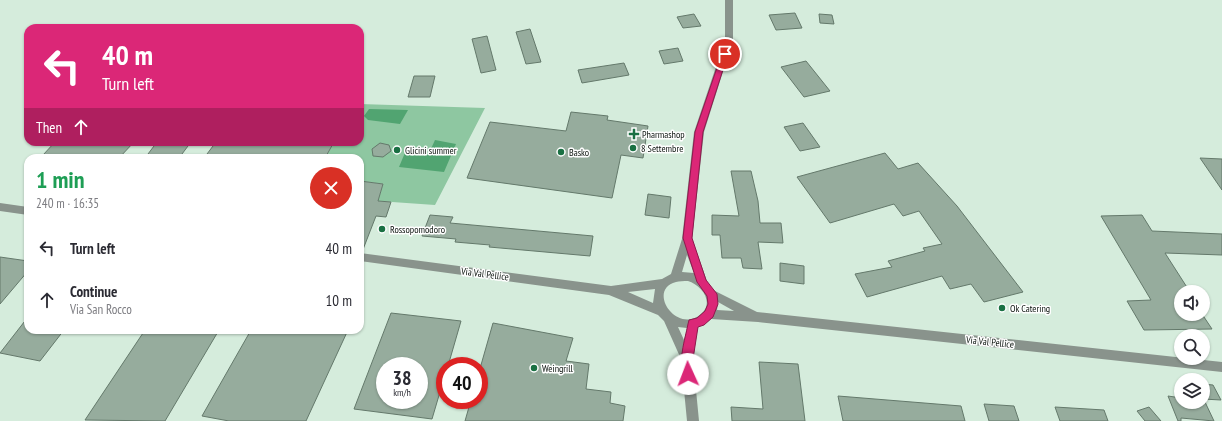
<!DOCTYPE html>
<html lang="en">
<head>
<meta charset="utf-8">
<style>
	:root { --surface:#fff; --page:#f7f7f7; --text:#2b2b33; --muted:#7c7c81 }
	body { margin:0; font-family:"PT Sans Narrow",sans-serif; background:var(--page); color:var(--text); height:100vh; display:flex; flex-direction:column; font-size:15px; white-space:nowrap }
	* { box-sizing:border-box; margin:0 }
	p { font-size:13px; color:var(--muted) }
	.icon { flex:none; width:22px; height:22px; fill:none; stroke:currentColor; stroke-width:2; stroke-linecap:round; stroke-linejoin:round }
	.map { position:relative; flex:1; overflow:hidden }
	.sheet { position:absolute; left:24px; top:154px; width:340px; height:180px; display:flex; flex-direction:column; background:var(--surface); border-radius:12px; box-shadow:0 1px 3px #0004 }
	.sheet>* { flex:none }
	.guide { position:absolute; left:24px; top:24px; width:340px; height:122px; border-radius:12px; box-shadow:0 1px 3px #0004; background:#db2777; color:#fff; overflow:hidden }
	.buttons { position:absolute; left:1174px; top:285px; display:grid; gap:8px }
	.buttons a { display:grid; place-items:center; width:36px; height:36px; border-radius:50%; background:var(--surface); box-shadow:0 1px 3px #0004; font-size:20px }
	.speed { position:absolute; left:376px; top:357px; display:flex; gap:8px; font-size:20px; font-weight:700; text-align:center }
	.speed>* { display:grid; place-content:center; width:52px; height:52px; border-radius:50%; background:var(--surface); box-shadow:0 1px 3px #0004; line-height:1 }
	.speed small { font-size:10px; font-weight:400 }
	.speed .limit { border:6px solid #d22; background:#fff; color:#111 }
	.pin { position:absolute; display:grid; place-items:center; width:34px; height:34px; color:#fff; margin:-17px; border:2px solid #fff; border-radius:50%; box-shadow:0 1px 4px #0007 }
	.me { position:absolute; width:44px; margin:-22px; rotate:358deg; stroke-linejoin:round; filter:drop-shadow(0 0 3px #0008) }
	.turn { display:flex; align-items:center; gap:14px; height:84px; padding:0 12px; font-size:18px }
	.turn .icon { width:52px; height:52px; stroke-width:2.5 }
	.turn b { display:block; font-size:28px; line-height:34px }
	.then { display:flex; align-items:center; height:38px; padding:0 12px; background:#0003; gap:8px; font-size:15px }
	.round { display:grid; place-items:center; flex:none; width:42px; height:42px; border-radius:21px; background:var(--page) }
	.headline { display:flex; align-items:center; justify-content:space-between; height:68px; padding:0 12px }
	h1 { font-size:24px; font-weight:700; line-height:30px; color:#1e9e55 }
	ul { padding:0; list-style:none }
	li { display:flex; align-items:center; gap:12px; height:52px; padding:0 12px }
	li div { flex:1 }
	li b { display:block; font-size:15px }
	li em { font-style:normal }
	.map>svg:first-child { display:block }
</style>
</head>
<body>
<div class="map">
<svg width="1222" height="421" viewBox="0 0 1222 421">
	<rect width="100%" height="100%" fill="#d5ecdc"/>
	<path fill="#8ec7a1" d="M360 104 485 108 435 205 378 201 383 184 360 181V158H325L334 142H360Z"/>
	<g fill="#51a471">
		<path d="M369 109 408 110 400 124 368 120 364 116Z"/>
		<path d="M435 140 456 144 444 172 399 167 407 148 430 151Z"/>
	</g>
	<g fill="#96ac9d" stroke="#64796b" fill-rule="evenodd">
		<path d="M795 13 802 28 776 30 769 15Z"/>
		<path d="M694 14 701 26 683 28 677 17Z"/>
		<path d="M819 14 832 15 834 24 820 23Z"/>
		<path d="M530 29 541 62 526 64 516 32Z"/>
		<path d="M487 36 496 70 481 73 472 39Z"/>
		<path d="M678 48 683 61 664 64 659 51Z"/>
		<path d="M806 61 830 91 804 97 781 67Z"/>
		<path d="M624 63 629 75 582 83 578 70Z"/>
		<path d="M414 76H435L430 97H408Z"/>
		<path d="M571 112 608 116 607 120 648 126 643 158 621 155 612 198 467 178 490 122 566 131Z"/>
		<path d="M803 123 820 147 800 151 784 127Z"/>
		<path d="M55 142H134L119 158H69L43 155Z"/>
		<path d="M157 142H191L179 158H145Z"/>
		<path d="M216 142H334L325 158H284L261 156 259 158H204Z"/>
		<path d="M380 143 389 145 391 151 383 157 373 156 372 149Z"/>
		<path d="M885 153 898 169 918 163 957 206 1023 292 984 302 971 284 950 289 942 276 867 297 855 274 892 267 888 261 925 251 923 248 942 244 919 211 903 216 894 204 830 223 797 177Z"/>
		<path d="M1200 158 1222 159V190Z"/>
		<path d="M731 171H751L758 201 760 223H781L783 243 758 242 762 269 743 268 741 258H722L720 235H712V215L739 216Z"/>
		<path d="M360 181 383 184 378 201 391 202 386 217 376 216 362 252H360Z"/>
		<path d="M648 194 671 197 669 218 645 215Z"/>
		<path d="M430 215 453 217 450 223 593 236 590 256 489 247 490 245 455 242 456 239 422 236Z"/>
		<path d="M1142 215 1152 231 1222 234V255L1165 253 1190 292H1181V314H1202L1212 329 1144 330 1127 301 1151 300 1101 216Z"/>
		<path d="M0 257 28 261V271L0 304Z"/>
		<path d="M780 263 804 266V284L780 281Z"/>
		<path d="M391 313 461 321 448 366H445V375L432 419 354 409ZM385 366H419V400H385Z"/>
		<path d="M28 317V330H64L40 361 0 353Z"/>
		<path d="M493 323 573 338 566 361 589 364 586 389 611 392 610 403 625 406 623 421H465L471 400H479V372Z"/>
		<path d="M145 330H219L165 421 85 420Z"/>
		<path d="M251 330H348L306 421H229L202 416Z"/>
		<path d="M759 362 798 364 805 421H732L731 407 763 409Z"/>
		<path d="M1203 384 1213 385 1221 400 1203 399Z"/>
		<path d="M838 396 961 406 965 421H843Z"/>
		<path d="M1168 396 1181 398V402H1205L1214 421 1181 418V421H1178Z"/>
		<path d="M984 404 1014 406 1019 421H989Z"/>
		<path d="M1055 407 1104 410 1108 421H1060Z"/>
		<path d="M1149 407 1161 421H1145L1137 411Z"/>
	</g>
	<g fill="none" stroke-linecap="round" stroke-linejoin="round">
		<g fill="#89938c" fill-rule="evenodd">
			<path d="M725 0H733V40L704 132 692 239 707 281 713 290 757 312 1222 362V372L758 322 711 319 706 323 698 326 693 359 699 421H687L681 359 664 321 658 315 609 295 360 261V253L611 286 662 279 671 274 682 239 694 132 725 40ZM687 255 694 273 682 272ZM688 281C701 285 715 302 701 314 677 335 646 290 676 282 679 281 684 281 688 281ZM655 289 653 303 628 292ZM718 302 734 311 717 310ZM678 327 687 328 684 340Z"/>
			<path d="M0 203 28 207V215L0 211Z"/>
		</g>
	</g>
	<path fill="#db2777" stroke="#8e194d" d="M722 53 728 54 703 132 692 238 706 280 717 294 718 304 713 317 704 325 698 327 693 359 694 374 692 378 688 380 685 378C677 362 685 340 688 324L689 320 697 318 705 311 708 304 707 296 697 282 683 238 695 132Z"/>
	<g fill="#1a7043" stroke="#fff" stroke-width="1.5">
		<path d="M632 128h4v4h4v4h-4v4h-4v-4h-4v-4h4z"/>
		<circle cx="633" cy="148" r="4"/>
		<circle cx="397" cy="150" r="4"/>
		<circle cx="561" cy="152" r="4"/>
		<circle cx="382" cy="229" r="4"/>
		<circle cx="1002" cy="308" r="4"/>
		<circle cx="534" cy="368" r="4"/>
	</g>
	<g text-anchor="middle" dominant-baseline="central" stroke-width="3" stroke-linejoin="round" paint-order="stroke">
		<g font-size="10" fill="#0c140f" stroke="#fff" text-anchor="start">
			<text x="642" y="134">Pharmashop</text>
			<text x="641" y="148">8 Settembre</text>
			<text x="405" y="150">Glicini summer</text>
			<text x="569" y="152">Basko</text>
			<text x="390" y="229">Rossopomodoro</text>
			<text x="1010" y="308">Ok Catering</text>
			<text x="542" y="368">Weingrill</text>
		</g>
		<g font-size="10" fill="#0c140f" stroke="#fff">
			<text transform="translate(485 274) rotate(7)">Via Val Pellice</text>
			<text transform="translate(990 342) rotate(6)">Via Val Pellice</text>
		</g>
	</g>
</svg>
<div class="buttons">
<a><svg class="icon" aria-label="sound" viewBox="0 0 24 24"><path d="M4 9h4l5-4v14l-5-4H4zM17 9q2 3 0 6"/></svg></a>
<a><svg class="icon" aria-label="search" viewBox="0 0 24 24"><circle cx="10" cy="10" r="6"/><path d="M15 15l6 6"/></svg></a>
<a><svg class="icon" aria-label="layers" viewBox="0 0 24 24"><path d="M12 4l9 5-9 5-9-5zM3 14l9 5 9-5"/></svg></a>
</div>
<div class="speed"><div>38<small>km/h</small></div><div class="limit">40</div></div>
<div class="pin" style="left:725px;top:54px;background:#d93025"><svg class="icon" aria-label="arrive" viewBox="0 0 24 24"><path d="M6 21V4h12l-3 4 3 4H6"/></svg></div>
<svg class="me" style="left:688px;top:374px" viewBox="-20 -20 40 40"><circle r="19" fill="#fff"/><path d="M0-13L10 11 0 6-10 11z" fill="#db2777"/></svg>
<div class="guide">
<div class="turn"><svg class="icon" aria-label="left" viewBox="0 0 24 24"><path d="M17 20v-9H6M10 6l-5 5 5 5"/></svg><div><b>40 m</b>Turn left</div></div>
<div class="then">Then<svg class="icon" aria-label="ahead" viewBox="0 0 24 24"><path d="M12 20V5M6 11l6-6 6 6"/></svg></div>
</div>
<section class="sheet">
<div class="headline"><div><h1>1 min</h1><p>240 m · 16:35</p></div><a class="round" style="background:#d93025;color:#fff"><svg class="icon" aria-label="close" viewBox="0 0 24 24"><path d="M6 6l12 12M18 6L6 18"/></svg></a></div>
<ul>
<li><svg class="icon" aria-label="left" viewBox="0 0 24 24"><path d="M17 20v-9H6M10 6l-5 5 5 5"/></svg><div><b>Turn left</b></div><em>40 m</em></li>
<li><svg class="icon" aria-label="ahead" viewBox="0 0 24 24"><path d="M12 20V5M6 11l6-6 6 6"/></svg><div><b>Continue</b><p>Via San Rocco</p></div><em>10 m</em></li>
</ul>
</section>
</div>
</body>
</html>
